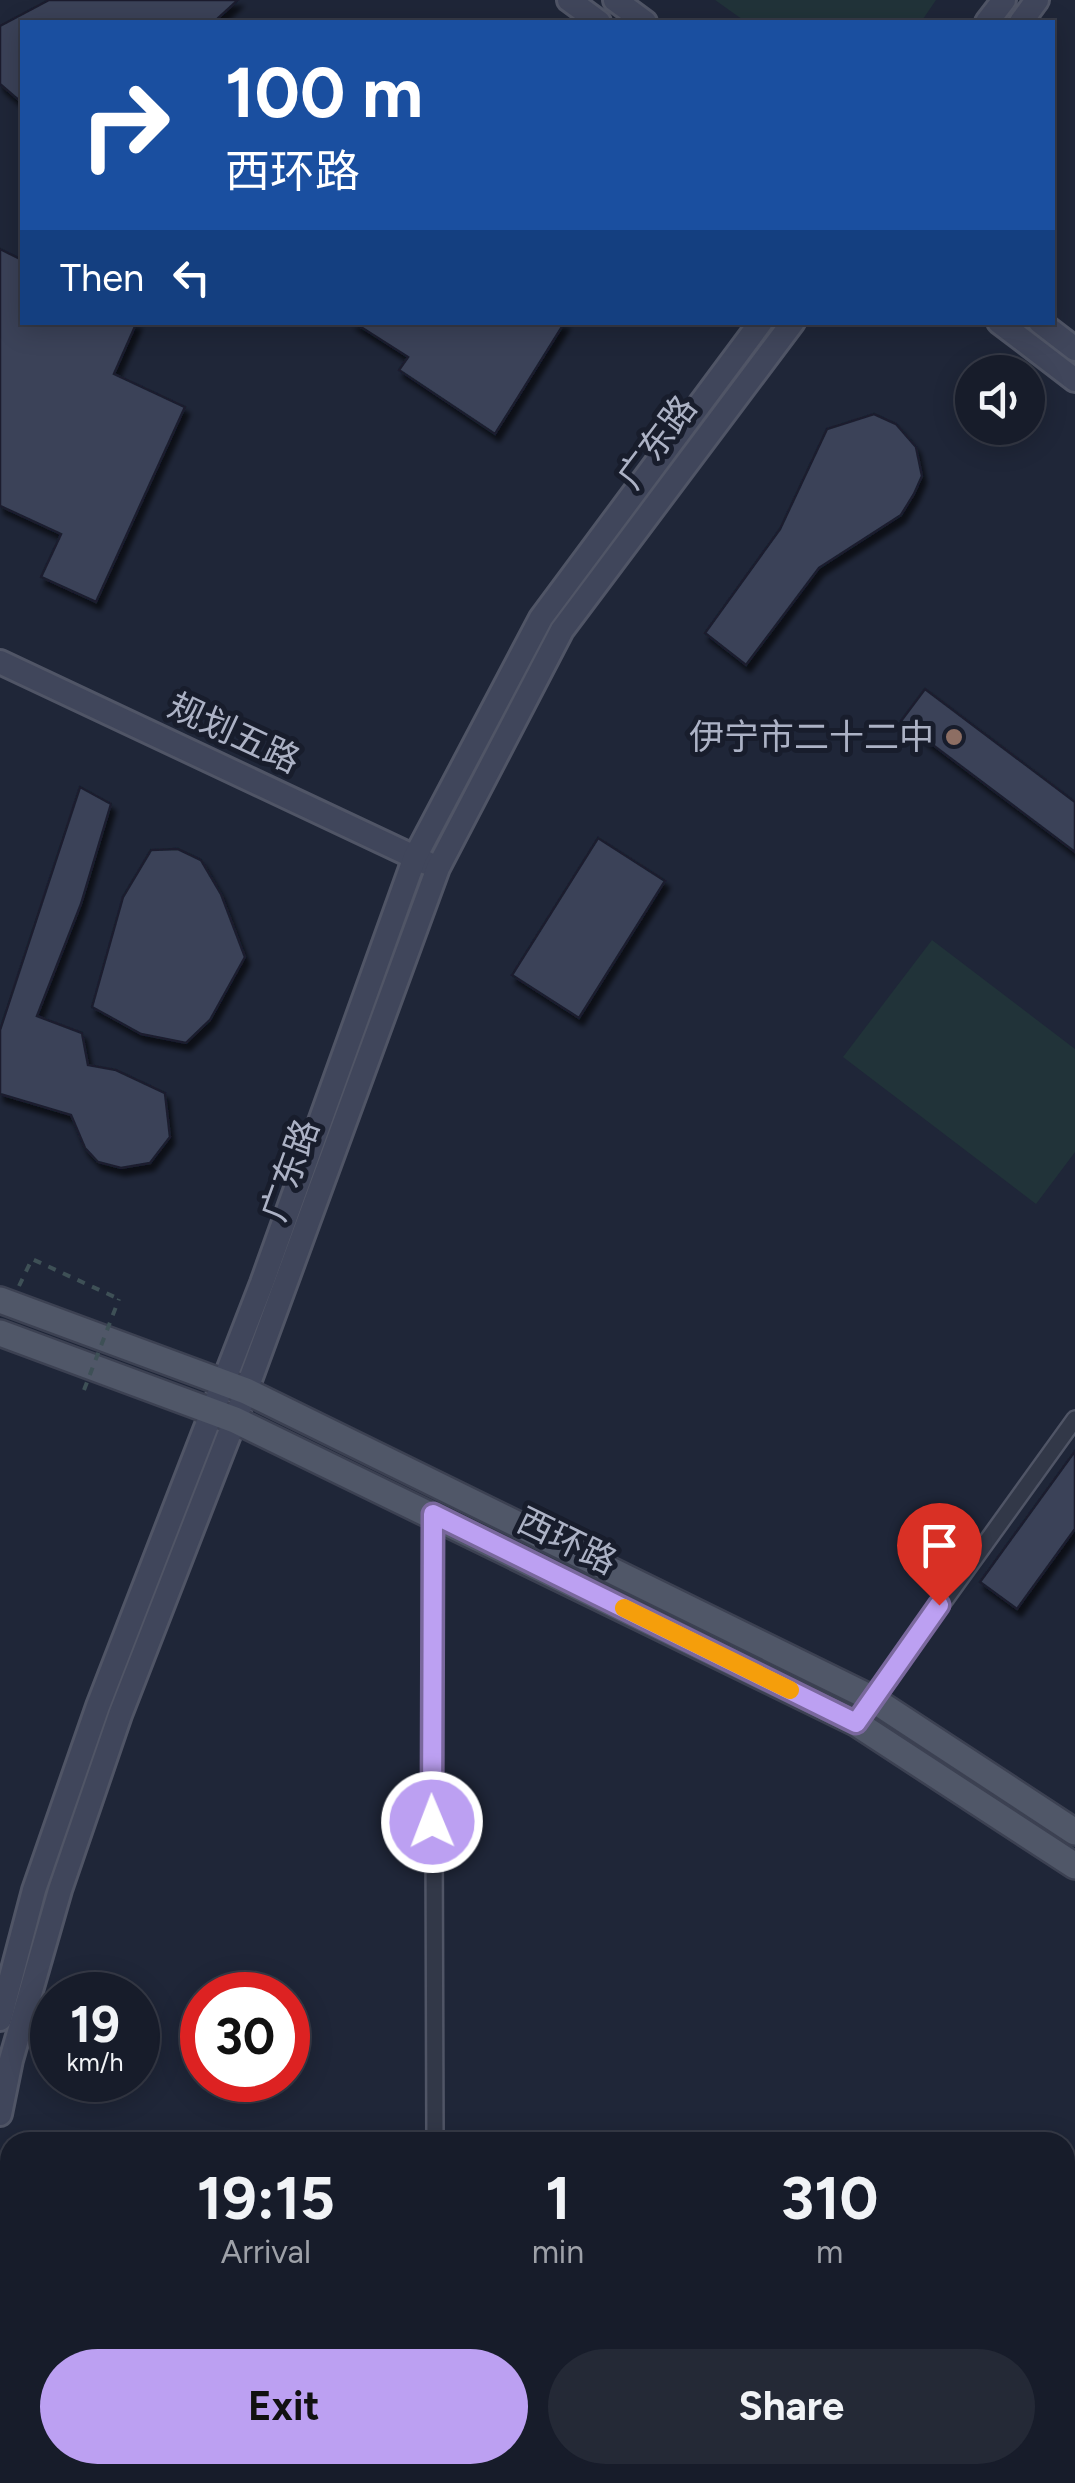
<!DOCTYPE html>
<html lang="en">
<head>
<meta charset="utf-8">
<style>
	:root { --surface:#171c2a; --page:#242936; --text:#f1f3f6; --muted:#9ea1a8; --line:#363a47; --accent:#bca0f2 }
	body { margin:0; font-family:Figtree,"Noto Sans SC",sans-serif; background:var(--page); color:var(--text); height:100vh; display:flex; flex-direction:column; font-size:38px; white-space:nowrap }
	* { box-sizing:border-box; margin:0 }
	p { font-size:32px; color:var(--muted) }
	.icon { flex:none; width:55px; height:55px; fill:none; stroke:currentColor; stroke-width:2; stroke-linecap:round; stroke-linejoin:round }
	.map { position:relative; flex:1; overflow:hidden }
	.panel { position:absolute; left:0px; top:2132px; width:1075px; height:352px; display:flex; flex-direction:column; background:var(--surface); border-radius:30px 30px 0 0; box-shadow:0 5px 25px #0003,0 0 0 2px var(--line) }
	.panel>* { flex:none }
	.guide { position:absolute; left:20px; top:20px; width:1035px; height:305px; border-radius:0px; box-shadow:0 5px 25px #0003,0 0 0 2px var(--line); background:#1a4fa0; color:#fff; overflow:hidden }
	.fabs { position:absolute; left:955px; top:355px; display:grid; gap:20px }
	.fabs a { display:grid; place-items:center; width:90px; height:90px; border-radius:50%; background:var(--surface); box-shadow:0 5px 25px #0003,0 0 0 2px var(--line); font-size:50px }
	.speed { position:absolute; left:30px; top:1972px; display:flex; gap:20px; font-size:50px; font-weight:700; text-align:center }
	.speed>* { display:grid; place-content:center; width:130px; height:130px; border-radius:50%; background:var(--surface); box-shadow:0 5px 25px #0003,0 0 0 2px var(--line); line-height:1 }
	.speed small { font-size:25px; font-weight:400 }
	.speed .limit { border:15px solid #d22; background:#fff; color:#111 }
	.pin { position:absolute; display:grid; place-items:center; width:85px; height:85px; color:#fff; margin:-102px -42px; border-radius:50% 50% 50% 0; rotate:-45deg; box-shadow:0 0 10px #0007 }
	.pin .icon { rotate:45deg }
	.me { position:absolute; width:110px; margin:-55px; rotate:359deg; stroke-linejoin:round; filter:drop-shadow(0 0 8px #0008) }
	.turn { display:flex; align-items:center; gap:35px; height:210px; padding:0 40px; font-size:45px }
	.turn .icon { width:130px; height:130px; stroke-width:2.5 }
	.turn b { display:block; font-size:70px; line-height:85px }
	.then { display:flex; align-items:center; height:95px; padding:0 40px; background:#0003; gap:20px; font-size:38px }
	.eta { display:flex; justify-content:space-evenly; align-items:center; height:170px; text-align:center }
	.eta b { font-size:60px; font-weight:700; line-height:70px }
	.action { display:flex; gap:20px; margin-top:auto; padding:20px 40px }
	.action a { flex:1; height:115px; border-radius:60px; background:var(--accent); color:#111; font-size:40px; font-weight:700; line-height:115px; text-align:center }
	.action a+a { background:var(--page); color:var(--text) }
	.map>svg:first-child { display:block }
</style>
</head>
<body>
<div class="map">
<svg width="1075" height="2483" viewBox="0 0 1075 2483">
	<defs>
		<filter id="shadow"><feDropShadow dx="4" dy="7" stdDeviation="2.5" flood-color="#0009"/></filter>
	</defs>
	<rect width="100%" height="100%" fill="#1f2638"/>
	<g fill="#213339">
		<path d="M715 0H936L921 22H746Z"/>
		<path d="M932 940 1075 1049V1152L1036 1204 843 1057Z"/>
	</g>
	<g fill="#3a4258" stroke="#1a1f2e" stroke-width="2.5" filter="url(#shadow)">
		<path d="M49 0H238L214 22H22V103L0 84V26Z"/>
		<path d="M0 249 22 260V322H137L114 374 185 407 96 602 41 577 61 534 0 506Z"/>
		<path d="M353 322H565L495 434 399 370 408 357Z"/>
		<path d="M874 414 896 424 916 447 922 476 914 494 901 515 819 568 746 665 705 633 780 529 827 429Z"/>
		<path d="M925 689 1075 802V852L901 721Z"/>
		<path d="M80 787 111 804 81 904 37 1016 82 1033 88 1065 116 1070 165 1093 170 1137 150 1163 121 1168 98 1162 85 1148 71 1115 0 1094V1030Z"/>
		<path d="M598 838 665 881 579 1018 512 975Z"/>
		<path d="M178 849 201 860 221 894 245 957 210 1020 186 1043 141 1034 92 1007 123 897 151 850Z"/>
		<path d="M1075 1451V1529L1017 1609 980 1582Z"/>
	</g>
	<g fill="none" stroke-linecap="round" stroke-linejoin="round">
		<g stroke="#505566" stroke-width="20">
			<g id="street">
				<path d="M433 1514 435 2142"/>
				<path d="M856 1723 1075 1419"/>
				<path d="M438 2483V2475"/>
			</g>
		</g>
		<g stroke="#505566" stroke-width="28">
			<g id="secondary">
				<path d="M569 0 599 22"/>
				<path d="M615 0 645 22"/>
				<path d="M987 22 1004 0"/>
				<path d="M1021 22 1037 0"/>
				<path d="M999 322 1075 380"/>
				<path d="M1040 322 1075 349"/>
				<path d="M0 662 427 863"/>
				<path d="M0 2019 34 1890 98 1706 262 1283 415 857 541 618 761 322"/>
				<path d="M0 2114 11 2060 60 1890 120 1715 246 1391 438 868 562 630 793 322"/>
			</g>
		</g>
		<g stroke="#3c4152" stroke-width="30">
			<g id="primary">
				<path d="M0 1300 246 1391 871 1698 1075 1832"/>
				<path d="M0 1333 235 1420 856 1723 1075 1866"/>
			</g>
		</g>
		<path stroke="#3e5056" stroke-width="4" stroke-dasharray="8 8" stroke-linecap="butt" d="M19 1286 32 1259 119 1299"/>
		<use href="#street" stroke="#323848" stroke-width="15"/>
		<use href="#secondary" stroke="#40465b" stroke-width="22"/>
		<use href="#primary" stroke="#505768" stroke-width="25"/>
		<path stroke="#3e5056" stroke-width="4" stroke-dasharray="8 8" stroke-linecap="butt" d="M84 1390 119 1299"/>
	</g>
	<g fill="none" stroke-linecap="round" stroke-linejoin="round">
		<g stroke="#7a689d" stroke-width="25">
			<path id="route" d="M432 1822 433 1514 856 1723 939 1605"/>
		</g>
		<use href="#route" stroke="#bca0f2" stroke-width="18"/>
		<path stroke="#f59e0b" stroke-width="18" d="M624 1608 790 1690"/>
	</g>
	<circle fill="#8d6e63" stroke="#181d2c" stroke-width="4" cx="954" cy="737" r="10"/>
	<g text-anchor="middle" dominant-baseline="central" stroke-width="10" stroke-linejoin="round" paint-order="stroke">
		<g font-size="35" fill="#acb2c5" stroke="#181d2c">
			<text transform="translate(657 442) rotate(-53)">广东路</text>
			<text transform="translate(234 733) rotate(25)">规划五路</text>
			<text transform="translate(290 1170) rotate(-70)">广东路</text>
			<text transform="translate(567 1541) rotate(26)">西环路</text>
		</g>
		<g font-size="35" fill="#acb2c5" stroke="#181d2c" text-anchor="end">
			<text x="934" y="737">伊宁市二十二中</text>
		</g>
	</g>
</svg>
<div class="fabs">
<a><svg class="icon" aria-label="sound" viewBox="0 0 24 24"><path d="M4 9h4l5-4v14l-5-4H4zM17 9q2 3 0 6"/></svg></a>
</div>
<div class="speed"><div>19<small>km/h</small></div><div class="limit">30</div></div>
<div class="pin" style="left:939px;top:1605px;background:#d93025"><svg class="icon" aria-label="arrive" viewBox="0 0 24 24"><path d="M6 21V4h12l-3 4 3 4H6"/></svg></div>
<svg class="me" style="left:432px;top:1822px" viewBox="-20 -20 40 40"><circle r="17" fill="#bca0f2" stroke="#fff" stroke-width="3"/><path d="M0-11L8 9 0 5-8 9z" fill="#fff"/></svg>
<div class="guide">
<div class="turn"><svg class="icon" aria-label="right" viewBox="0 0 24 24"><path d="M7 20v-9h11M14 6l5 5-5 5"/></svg><div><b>100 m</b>西环路</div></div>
<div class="then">Then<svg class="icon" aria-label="left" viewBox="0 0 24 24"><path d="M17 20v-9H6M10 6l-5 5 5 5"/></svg></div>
</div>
<section class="panel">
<div class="eta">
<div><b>19:15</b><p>Arrival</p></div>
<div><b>1</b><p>min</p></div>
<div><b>310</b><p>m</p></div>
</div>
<div class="action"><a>Exit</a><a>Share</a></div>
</section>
</div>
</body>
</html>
